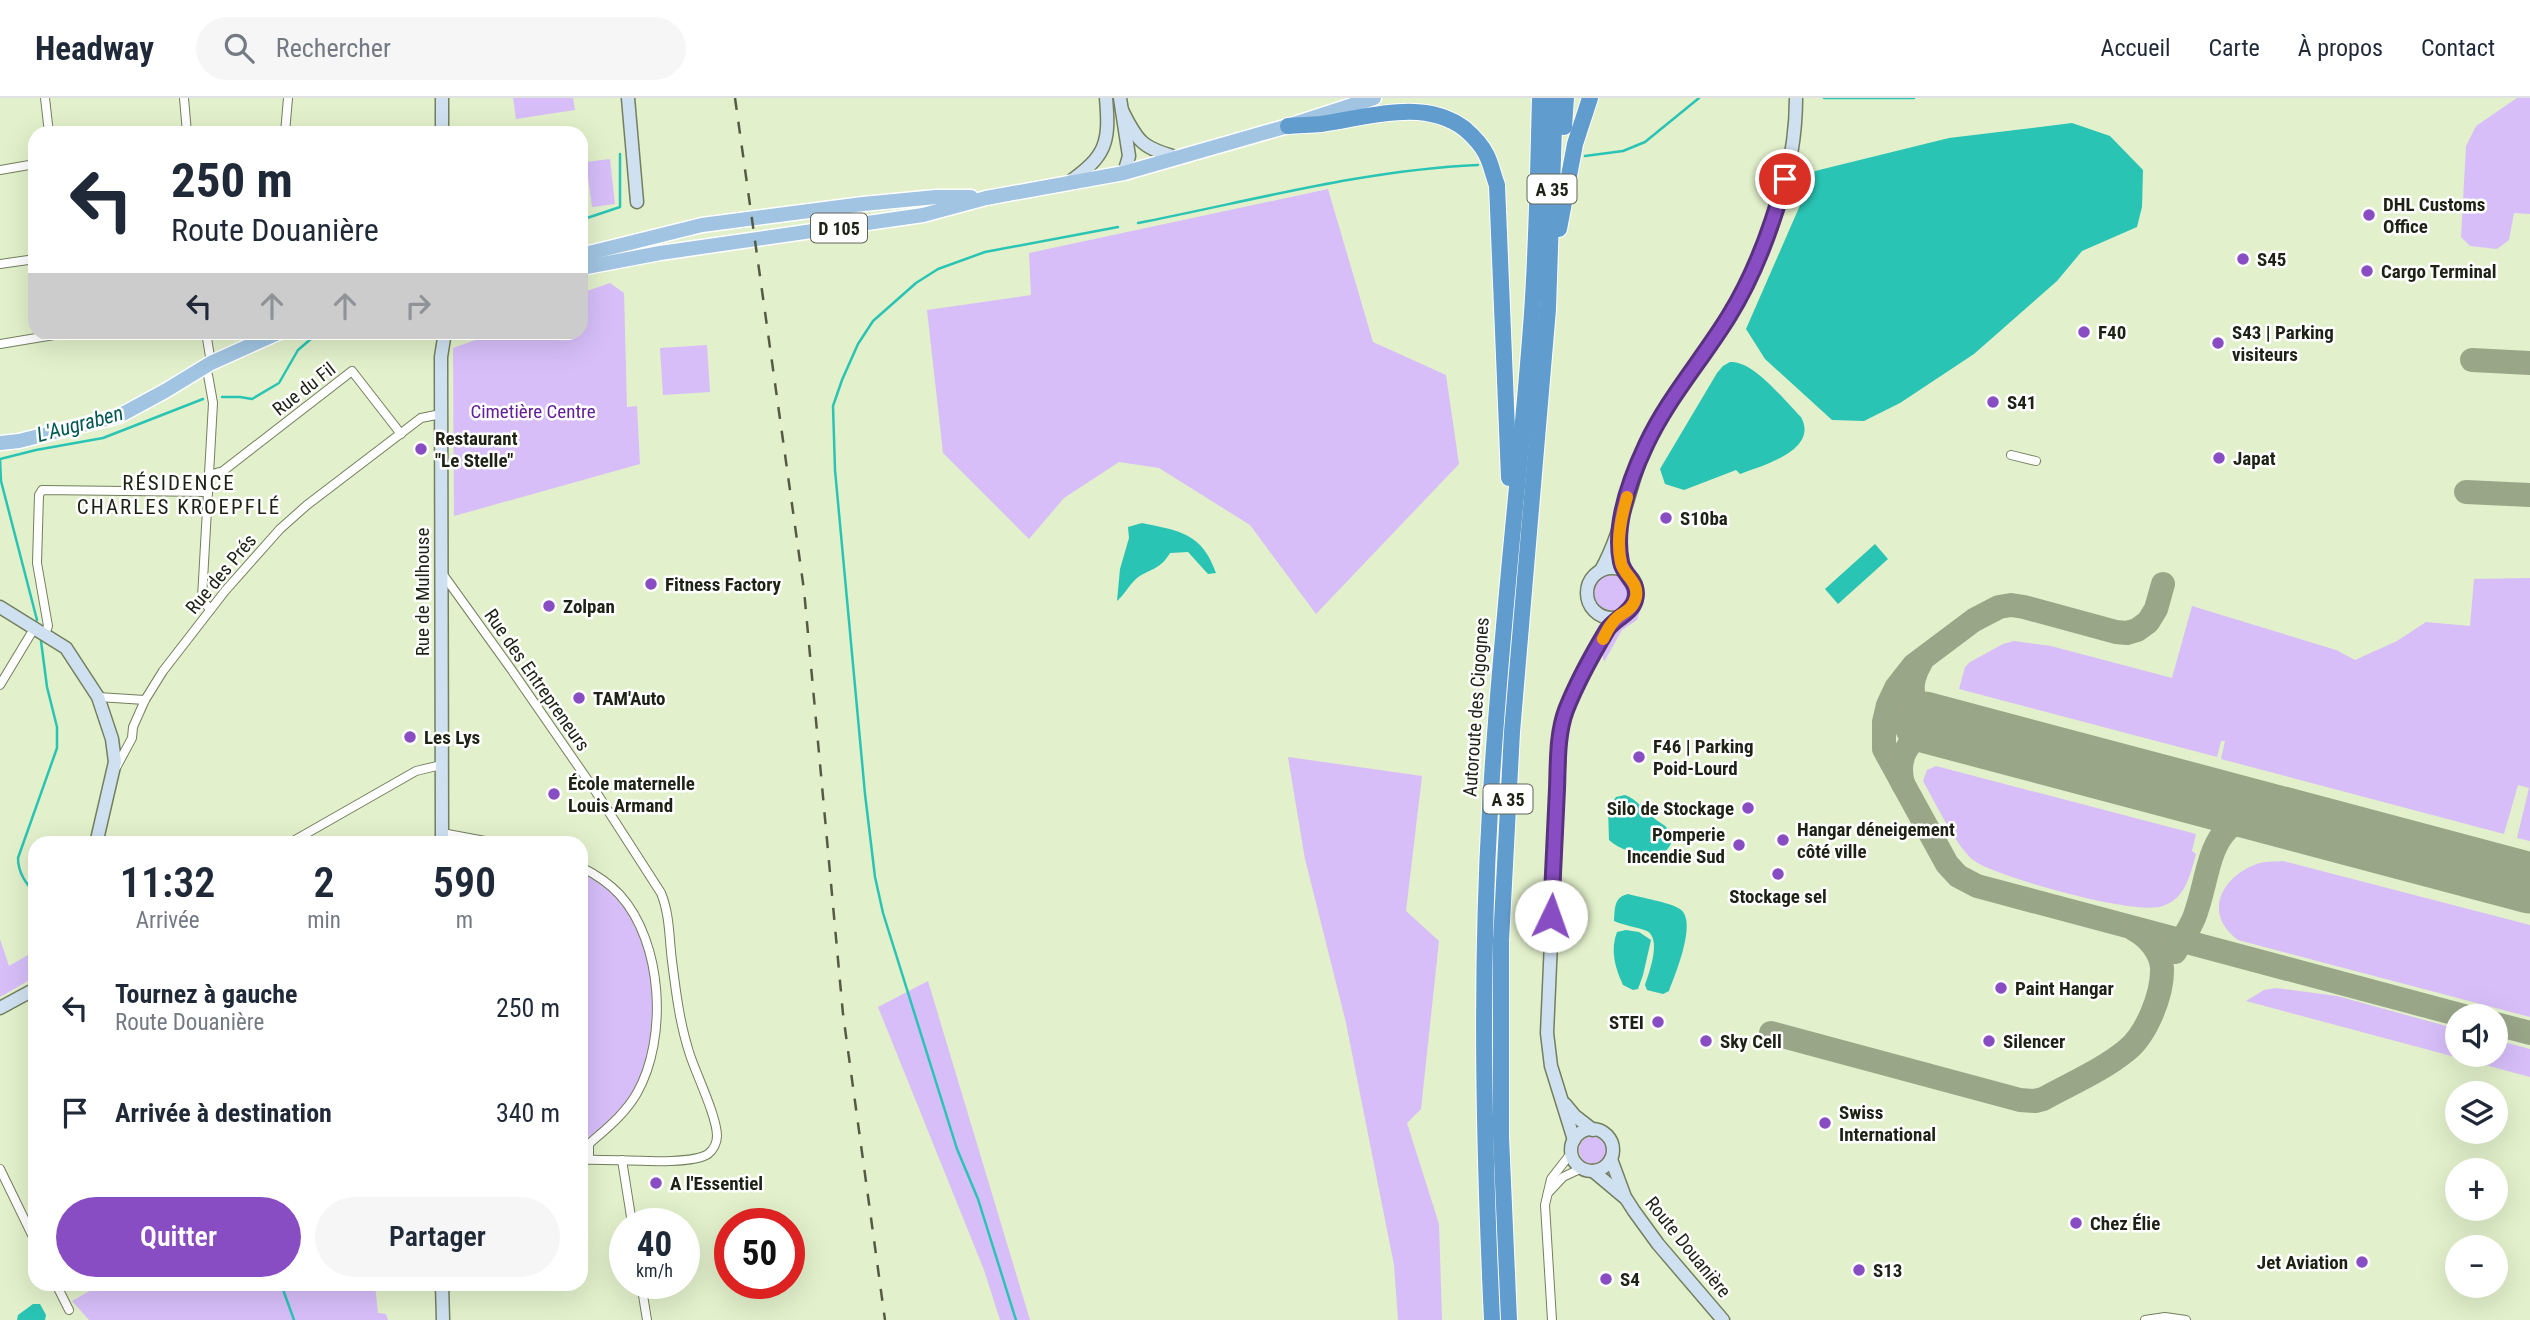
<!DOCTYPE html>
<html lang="fr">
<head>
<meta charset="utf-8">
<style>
	:root { --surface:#fff; --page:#f6f6f7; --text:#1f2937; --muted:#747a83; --line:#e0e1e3; --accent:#894dc3 }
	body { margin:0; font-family:"Roboto Condensed",sans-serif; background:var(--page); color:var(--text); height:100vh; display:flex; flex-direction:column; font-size:26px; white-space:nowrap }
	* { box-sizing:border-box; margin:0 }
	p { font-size:23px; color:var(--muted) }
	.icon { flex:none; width:38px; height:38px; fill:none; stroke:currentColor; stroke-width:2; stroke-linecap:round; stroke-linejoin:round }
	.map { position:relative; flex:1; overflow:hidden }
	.drawer { position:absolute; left:28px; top:738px; width:560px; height:455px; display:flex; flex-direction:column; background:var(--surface); border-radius:21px; box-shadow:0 7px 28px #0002 }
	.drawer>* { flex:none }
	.top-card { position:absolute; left:28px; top:28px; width:560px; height:214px; border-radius:21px; box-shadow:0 7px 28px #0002; background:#fff; color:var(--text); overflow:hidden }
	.controls { position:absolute; left:2445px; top:906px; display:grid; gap:14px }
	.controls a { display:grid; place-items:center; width:63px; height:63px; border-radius:50%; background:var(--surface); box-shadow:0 7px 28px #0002; font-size:35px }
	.speed { position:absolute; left:609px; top:1110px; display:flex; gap:14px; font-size:35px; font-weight:700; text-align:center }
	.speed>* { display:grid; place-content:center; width:91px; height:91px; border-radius:50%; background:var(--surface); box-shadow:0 7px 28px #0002; line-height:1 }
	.speed small { font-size:18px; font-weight:400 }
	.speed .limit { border:10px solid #d22; background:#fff; color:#111 }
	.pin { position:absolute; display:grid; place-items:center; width:60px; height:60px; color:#fff; margin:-30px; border:4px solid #fff; border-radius:50%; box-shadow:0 2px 7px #0007 }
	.me { position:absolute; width:77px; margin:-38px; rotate:3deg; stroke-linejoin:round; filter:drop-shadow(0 0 5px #0008) }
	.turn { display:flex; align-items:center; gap:24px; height:147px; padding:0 28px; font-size:32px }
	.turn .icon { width:91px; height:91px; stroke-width:2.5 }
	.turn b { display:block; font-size:49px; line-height:60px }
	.lanes { display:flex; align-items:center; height:66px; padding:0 28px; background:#0003; justify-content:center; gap:35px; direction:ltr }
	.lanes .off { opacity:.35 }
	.eta { display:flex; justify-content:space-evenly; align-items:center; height:119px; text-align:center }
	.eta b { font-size:42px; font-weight:600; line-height:49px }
	.action { display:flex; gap:14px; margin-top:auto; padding:14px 28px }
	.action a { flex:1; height:80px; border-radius:42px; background:var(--accent); color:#fff; font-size:28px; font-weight:600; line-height:80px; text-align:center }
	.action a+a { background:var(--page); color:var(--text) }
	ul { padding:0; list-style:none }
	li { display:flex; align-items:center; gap:21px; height:105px; padding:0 28px }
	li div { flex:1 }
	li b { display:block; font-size:26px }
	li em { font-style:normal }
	header { display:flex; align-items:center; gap:42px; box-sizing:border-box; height:98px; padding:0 35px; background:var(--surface); border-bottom:2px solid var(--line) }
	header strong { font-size:33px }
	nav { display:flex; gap:38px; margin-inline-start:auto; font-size:24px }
	.search { width:490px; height:63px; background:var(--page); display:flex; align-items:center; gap:18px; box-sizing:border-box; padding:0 24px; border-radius:38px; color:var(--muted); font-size:26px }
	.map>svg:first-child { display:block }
</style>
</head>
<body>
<header>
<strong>Headway</strong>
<div class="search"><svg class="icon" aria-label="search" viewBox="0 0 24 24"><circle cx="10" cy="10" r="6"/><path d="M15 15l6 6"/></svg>Rechercher</div>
<nav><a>Accueil</a><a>Carte</a><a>À propos</a><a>Contact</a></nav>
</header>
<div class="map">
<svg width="2530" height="1222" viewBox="0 0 2530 1222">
	<rect width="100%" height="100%" fill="#e2f0cb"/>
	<g fill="#d7bef9">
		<path d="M513 0H573L575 12 516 21Z"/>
		<path d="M2517 0H2530V116L2514 115 2509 142 2497 151 2470 148 2461 139 2466 48 2476 28Z"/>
		<path d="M610 61 615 106 592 109 586 64Z"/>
		<path d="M1328 91 1373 244 1446 277 1459 366 1316 516 1250 427 1159 370 1119 364 1064 400 1029 441 943 355 927 212 1031 197 1029 155Z"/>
		<path d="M610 185 624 195 627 309 637 308 640 366 454 418 453 250 495 235 581 234V195Z"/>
		<path d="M707 247 710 294 663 297 660 250Z"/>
		<circle cx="1611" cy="495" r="18"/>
		<path d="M2530 480V743L2517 740 2529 690 2518 687 2504 736 2221 661 2225 643H2221L2217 659 1959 591 1965 569 1970 564 2003 546 2014 543 2051 548 2172 580 2192 508 2336 552 2355 562 2397 543 2426 524 2470 528 2474 481Z"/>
		<path d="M1642 507 1637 522 1622 532 1604 564 1601 551 1621 524Z"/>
		<path d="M1288 659 1422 678 1406 813 1439 843 1421 1011 1407 1025 1439 1126 1442 1222H1398L1394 1167 1346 925 1305 761Z"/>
		<path d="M1936 668 2196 736 2192 753 2196 756C2190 777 2186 800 2163 808 2135 818 2002 780 1976 764 1958 753 1934 702 1923 683L1927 672Z"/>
		<path d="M2283 763 2530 827V919L2238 842C2201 815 2223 776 2260 765 2267 763 2276 764 2283 763Z"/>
		<path d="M581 769 611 788 633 817 652 868 656 938 637 994 589 1046V1061L581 1062Z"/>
		<path d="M0 841 9 868 28 857 35 859V879L0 899Z"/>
		<path d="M928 883 1030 1222H1000L984 1172 878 909Z"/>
		<path d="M2276 890 2337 898 2457 931V957H2496V942L2530 951V979L2246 903 2264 892Z"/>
		<circle cx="1593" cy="1052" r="14"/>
		<path d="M100 1187H375L378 1215 386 1216 388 1222H89L72 1203Z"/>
	</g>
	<g fill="#2ac4b4">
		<path d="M2072 25 2110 38 2143 72 2142 109 2137 129 2082 153 2057 183 1974 256 1900 305 1864 323 1832 322 1765 261 1746 231 1815 73 1949 40Z"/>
		<path d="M1730 264C1753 262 1785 303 1801 319 1819 352 1764 367 1740 376L1736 372 1684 392 1665 386 1660 371 1717 275 1723 268Z"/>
		<path d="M1142 425C1180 433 1202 435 1216 475L1208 476 1188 454 1170 455C1160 472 1151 470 1137 480 1129 487 1125 496 1117 503L1120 471 1129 440 1128 429Z"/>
		<path d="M1875 446 1888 461 1838 506 1825 491Z"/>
		<path d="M1625 697C1638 702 1643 712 1654 720 1658 724 1664 726 1667 730 1678 740 1669 756 1655 757 1641 758 1619 752 1609 742L1608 711 1616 699Z"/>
		<path d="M1628 796C1642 800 1669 804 1680 811 1698 823 1675 877 1669 893L1663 896 1647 892 1645 887C1649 875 1662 841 1647 833 1638 829 1625 828 1614 823 1615 810 1614 799 1628 796Z"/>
		<path d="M1626 832 1639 834 1651 842 1643 877 1638 891 1633 892 1623 887C1615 870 1610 852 1617 834Z"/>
		<path d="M33 1206H40L46 1217 45 1222H17L18 1217Z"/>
	</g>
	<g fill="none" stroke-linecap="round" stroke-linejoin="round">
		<g stroke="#2ac4b4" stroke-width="2.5">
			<path d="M1824 0H1914"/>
			<path d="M1585 58 1623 53 1645 44 1699 0"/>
			<path d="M581 122 620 109V56"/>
			<path d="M1138 125C1251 103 1363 72 1478 67"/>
			<path d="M222 299H240L252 301 279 285 298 252 319 234"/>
			<path d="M37 522 1 383 0 361 36 352 103 340 203 301"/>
			<path d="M35 796C26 785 18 775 18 760L57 650V629L47 589 41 543"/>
			<path d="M281 1186 294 1222"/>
			<path d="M1016 1222 978 1101 957 1051 883 815 875 779 865 696 835 372 833 308 842 282 858 246 873 223 916 185 938 171 985 154 1118 129"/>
		</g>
		<g stroke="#9aa688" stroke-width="24">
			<path d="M2472 262 2530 265"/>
			<path d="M2466 394 2530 397"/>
			<path d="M2163 486 2156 511 2148 524 2137 532 2127 535 2116 534 2024 509 2011 507 1999 509 1974 522 1914 567 1896 590 1888 607 1884 624V651L1947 766 1958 778 1977 788 2468 919"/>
			<path d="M1921 564C1890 618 1953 630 1989 641"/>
			<path d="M1903 686C1894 652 1919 625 1954 633"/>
			<path d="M2175 854C2181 843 2189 832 2194 820 2212 774 2205 716 2271 716"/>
			<path d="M2496 926 2530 935"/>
			<path d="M1771 935 2020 1002 2035 1003 2043 1001C2070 986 2103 972 2127 952 2147 936 2163 895 2162 870 2161 854 2148 839 2135 832"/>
		</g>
		<path stroke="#9aa688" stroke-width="61" d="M1924 624 2530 785"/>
		<g stroke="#737f5e" stroke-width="10">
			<g id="street">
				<path d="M45 0 49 35"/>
				<path d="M184 0 187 35"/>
				<path d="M285 35 288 0"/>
				<path d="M0 72 35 66"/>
				<path d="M0 166 35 161"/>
				<path d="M206 234 211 265"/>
				<path d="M0 246 72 234"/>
				<path d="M208 277 213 305 202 500 210 512"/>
				<path d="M2011 357 2036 363"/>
				<path d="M209 377 223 373 352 273 401 336"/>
				<path d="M442 475 511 571 596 694 661 795C670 817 669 840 672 863 676 895 680 927 690 957 697 978 717 1019 717 1038 717 1045 713 1052 708 1056 689 1069 607 1060 581 1062"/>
				<path d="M45 536 48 528 37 465 39 397 42 392 208 394"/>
				<path d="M0 587 35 529"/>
				<path d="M98 599 145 602"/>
				<path d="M117 668 132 640 133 629 145 602 163 573 225 493 280 431 307 407 421 320 441 316"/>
				<path d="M442 735 501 746"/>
				<path d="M288 746 416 673 441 667"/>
				<path d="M581 769C595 776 609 785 620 797 663 845 668 940 637 995 625 1016 607 1030 589 1046V1061"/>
				<path d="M622 1062 632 1125"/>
				<path d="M0 1071 35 1143"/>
				<path d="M1548 1095 1563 1079 1582 1070"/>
				<path d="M641 1185 647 1222"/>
				<path d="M56 1186 69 1212"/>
				<path d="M1552 1222 1545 1107 1551 1081 1572 1054"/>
				<path d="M2145 1222 2165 1219 2186 1222"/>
			</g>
		</g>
		<g stroke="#737f5e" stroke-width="15">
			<g id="secondary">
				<path d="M442 0V35"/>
				<path d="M628 0 637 104"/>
				<path d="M1120 0 1129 58 1124 75"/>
				<path d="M1122 12C1138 45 1143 50 1179 60"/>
				<path d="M1068 85C1106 58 1110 46 1106 0"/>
				<circle cx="1612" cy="495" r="25"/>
				<path d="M1601 472C1626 427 1630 375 1655 328 1676 288 1706 255 1729 217 1768 153 1796 75 1796 0"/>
				<path d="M0 509 66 550 98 599 112 641 115 664 96 746"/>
				<path d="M442 746 441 259 445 234"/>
				<path d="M0 910 35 891"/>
				<path d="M1565 1006 1575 1018 1593 1032"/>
				<circle cx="1592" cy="1052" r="21"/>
				<path d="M1574 1042 1551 968 1547 935 1560 639C1565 603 1594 545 1619 519"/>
				<path d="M1611 1061 1625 1099 1634 1113 1658 1146 1723 1222"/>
				<path d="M1593 1073 1624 1099"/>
				<path d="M442 1186 443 1222"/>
			</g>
		</g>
		<g stroke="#fff" stroke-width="17">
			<g id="primary">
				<path d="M581 157 702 127 863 106 936 99H971"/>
				<path d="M581 170 660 155 923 117 986 100 1124 75 1288 28 1374 0"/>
				<path d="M0 345 19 343 119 318 165 293 211 265 280 234"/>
			</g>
		</g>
		<g stroke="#fff" stroke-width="18">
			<g id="highway">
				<path d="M1288 28C1299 27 1310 27 1321 26 1370 19 1424 0 1465 31 1473 38 1481 46 1486 56 1491 65 1493 77 1497 87L1509 380"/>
				<path d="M1564 29 1566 0"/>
				<path d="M1559 131 1575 46 1590 0"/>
				<path d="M1492 1222C1484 1052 1480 882 1490 712 1499 546 1520 381 1532 215 1537 144 1538 72 1540 0"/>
				<path d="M1509 1222 1501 1038V843L1512 634 1548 211 1555 0"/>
			</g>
		</g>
		<use href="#street" stroke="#fff" stroke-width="8"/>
		<use href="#secondary" stroke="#cfe1f0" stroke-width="12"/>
		<use href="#primary" stroke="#a0c4e1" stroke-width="14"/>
		<use href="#highway" stroke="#609ccd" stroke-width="16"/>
		<path stroke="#535b46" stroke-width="2.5" stroke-dasharray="12 12" stroke-linecap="butt" d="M735 0 804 492 843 916 885 1222"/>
	</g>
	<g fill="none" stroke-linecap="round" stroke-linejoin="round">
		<g stroke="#59327f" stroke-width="18">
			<path id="route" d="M1551 818C1553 775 1555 733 1557 691 1558 665 1557 636 1566 612 1577 584 1592 557 1607 532 1615 520 1631 516 1635 502 1640 484 1624 479 1621 464 1613 426 1630 381 1646 347 1668 300 1702 262 1729 218 1755 176 1772 129 1785 81"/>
		</g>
		<use href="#route" stroke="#894dc3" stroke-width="12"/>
		<path stroke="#f59e0b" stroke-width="12" d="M1603 541C1607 533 1611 524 1619 518 1627 513 1634 509 1636 499 1639 483 1624 478 1621 465 1616 443 1621 420 1627 399"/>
	</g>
	<g fill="#894dc3" stroke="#fff" stroke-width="2.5">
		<circle cx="2369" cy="117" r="7"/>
		<circle cx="2243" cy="161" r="7"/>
		<circle cx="2367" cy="173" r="7"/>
		<circle cx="2084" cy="234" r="7"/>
		<circle cx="2218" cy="245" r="7"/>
		<circle cx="1993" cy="304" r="7"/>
		<circle cx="421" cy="351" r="7"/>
		<circle cx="2219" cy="360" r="7"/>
		<circle cx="1666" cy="420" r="7"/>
		<circle cx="651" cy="486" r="7"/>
		<circle cx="549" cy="508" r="7"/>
		<circle cx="579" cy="600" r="7"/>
		<circle cx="410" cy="639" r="7"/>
		<circle cx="1639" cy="659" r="7"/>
		<circle cx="554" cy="696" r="7"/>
		<circle cx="1748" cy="710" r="7"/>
		<circle cx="1783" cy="742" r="7"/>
		<circle cx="1739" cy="747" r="7"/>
		<circle cx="1778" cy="776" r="7"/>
		<circle cx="2001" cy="890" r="7"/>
		<circle cx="1658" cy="924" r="7"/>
		<circle cx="1706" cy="943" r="7"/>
		<circle cx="1989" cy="943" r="7"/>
		<circle cx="1825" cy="1025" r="7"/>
		<circle cx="656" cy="1085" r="7"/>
		<circle cx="2076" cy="1125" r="7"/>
		<circle cx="2362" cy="1164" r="7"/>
		<circle cx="1859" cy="1172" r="7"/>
		<circle cx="1606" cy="1181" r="7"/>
	</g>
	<g text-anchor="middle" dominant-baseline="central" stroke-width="5" stroke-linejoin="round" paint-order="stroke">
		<g fill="#fff" stroke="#61645a" stroke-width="2">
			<rect x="1527.5" y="76.5" width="49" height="29" rx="5"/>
			<rect x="811" y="115.5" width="56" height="29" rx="5"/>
			<rect x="1483.5" y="686.5" width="49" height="29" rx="5"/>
		</g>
		<g font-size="18" font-weight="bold" fill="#1d2214">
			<text x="1552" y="91">A 35</text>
			<text x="839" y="130">D 105</text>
			<text x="1508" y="701">A 35</text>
		</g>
		<g font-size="19" font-weight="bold" fill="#1d2214" stroke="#fff" text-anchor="start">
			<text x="2383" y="106">DHL Customs<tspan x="2383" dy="22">Office</tspan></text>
			<text x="2257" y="161">S45</text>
			<text x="2381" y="173">Cargo Terminal</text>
			<text x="2098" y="234">F40</text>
			<text x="2232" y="234">S43 | Parking<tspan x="2232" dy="22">visiteurs</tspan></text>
			<text x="2007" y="304">S41</text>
			<text x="435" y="340">Restaurant<tspan x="435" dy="22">"Le Stelle"</tspan></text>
			<text x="2233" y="360">Japat</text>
			<text x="1680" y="420">S10ba</text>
			<text x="665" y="486">Fitness Factory</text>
			<text x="563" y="508">Zolpan</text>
			<text x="593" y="600">TAM'Auto</text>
			<text x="424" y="639">Les Lys</text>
			<text x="1653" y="648">F46 | Parking<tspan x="1653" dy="22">Poid-Lourd</tspan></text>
			<text x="568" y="685">École maternelle<tspan x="568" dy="22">Louis Armand</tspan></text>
			<text x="1734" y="710" text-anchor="end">Silo de Stockage</text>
			<text x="1797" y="731">Hangar déneigement<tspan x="1797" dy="22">côté ville</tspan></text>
			<text x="1725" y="736" text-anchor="end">Pomperie<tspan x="1725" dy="22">Incendie Sud</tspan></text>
			<text x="1778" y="798" text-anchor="middle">Stockage sel</text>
			<text x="2015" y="890">Paint Hangar</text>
			<text x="1644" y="924" text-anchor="end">STEI</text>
			<text x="1720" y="943">Sky Cell</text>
			<text x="2003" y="943">Silencer</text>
			<text x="1839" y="1014">Swiss<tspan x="1839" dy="22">International</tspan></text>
			<text x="670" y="1085">A l'Essentiel</text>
			<text x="2090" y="1125">Chez Élie</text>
			<text x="2348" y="1164" text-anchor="end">Jet Aviation</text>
			<text x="1873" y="1172">S13</text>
			<text x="1620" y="1181">S4</text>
		</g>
		<g font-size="19" fill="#1d2214" stroke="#fff">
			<text transform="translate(304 291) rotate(-38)">Rue du Fil</text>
			<text transform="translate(221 476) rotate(-50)">Rue des Prés</text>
			<text transform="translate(422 494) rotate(-90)">Rue de Mulhouse</text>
			<text transform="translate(537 582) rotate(55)">Rue des Entrepreneurs</text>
			<text transform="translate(1476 609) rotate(-86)">Autoroute des Cigognes</text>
			<text transform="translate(1688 1149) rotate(51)">Route Douanière</text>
		</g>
		<g font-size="19" fill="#621e98" stroke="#fff">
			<text x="533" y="313">Cimetière Centre</text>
		</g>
		<g font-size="21" font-style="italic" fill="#005850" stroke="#fff">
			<text transform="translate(80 326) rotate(-15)">L'Augraben</text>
		</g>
		<g font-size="21" letter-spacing="2" fill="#1d2214" stroke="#fff">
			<text x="179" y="385">RÉSIDENCE<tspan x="179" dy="24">CHARLES KROEPFLÉ</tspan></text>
		</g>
	</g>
</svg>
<div class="controls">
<a><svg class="icon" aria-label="sound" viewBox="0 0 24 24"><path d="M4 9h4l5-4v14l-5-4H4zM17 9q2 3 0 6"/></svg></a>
<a><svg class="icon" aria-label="layers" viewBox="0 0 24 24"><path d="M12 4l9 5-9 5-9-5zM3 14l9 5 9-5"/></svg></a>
<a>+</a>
<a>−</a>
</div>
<div class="speed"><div>40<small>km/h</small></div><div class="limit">50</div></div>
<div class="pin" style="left:1785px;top:81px;background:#d93025"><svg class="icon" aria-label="arrive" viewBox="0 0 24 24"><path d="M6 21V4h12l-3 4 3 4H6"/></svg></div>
<svg class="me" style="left:1551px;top:818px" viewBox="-20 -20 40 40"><circle r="19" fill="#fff"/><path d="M0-13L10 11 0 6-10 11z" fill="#894dc3"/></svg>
<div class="top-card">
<div class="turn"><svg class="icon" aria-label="left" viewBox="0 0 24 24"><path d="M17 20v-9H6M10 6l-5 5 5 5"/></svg><div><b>250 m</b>Route Douanière</div></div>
<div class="lanes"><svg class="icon" aria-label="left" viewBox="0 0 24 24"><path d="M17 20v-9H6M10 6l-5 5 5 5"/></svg><svg class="icon off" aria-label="ahead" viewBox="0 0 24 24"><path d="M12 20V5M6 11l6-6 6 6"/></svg><svg class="icon off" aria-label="ahead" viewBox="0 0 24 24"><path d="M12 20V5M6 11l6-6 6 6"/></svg><svg class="icon off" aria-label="right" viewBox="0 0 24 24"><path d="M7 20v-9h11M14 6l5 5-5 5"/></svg></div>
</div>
<section class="drawer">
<div class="eta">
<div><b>11:32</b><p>Arrivée</p></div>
<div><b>2</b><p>min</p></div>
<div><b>590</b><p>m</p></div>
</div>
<ul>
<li><svg class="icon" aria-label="left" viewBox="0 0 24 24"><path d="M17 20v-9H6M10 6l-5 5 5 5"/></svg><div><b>Tournez à gauche</b><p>Route Douanière</p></div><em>250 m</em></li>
<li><svg class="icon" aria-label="arrive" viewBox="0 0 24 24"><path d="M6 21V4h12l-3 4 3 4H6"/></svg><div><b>Arrivée à destination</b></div><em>340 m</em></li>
</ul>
<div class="action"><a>Quitter</a><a>Partager</a></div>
</section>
</div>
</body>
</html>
